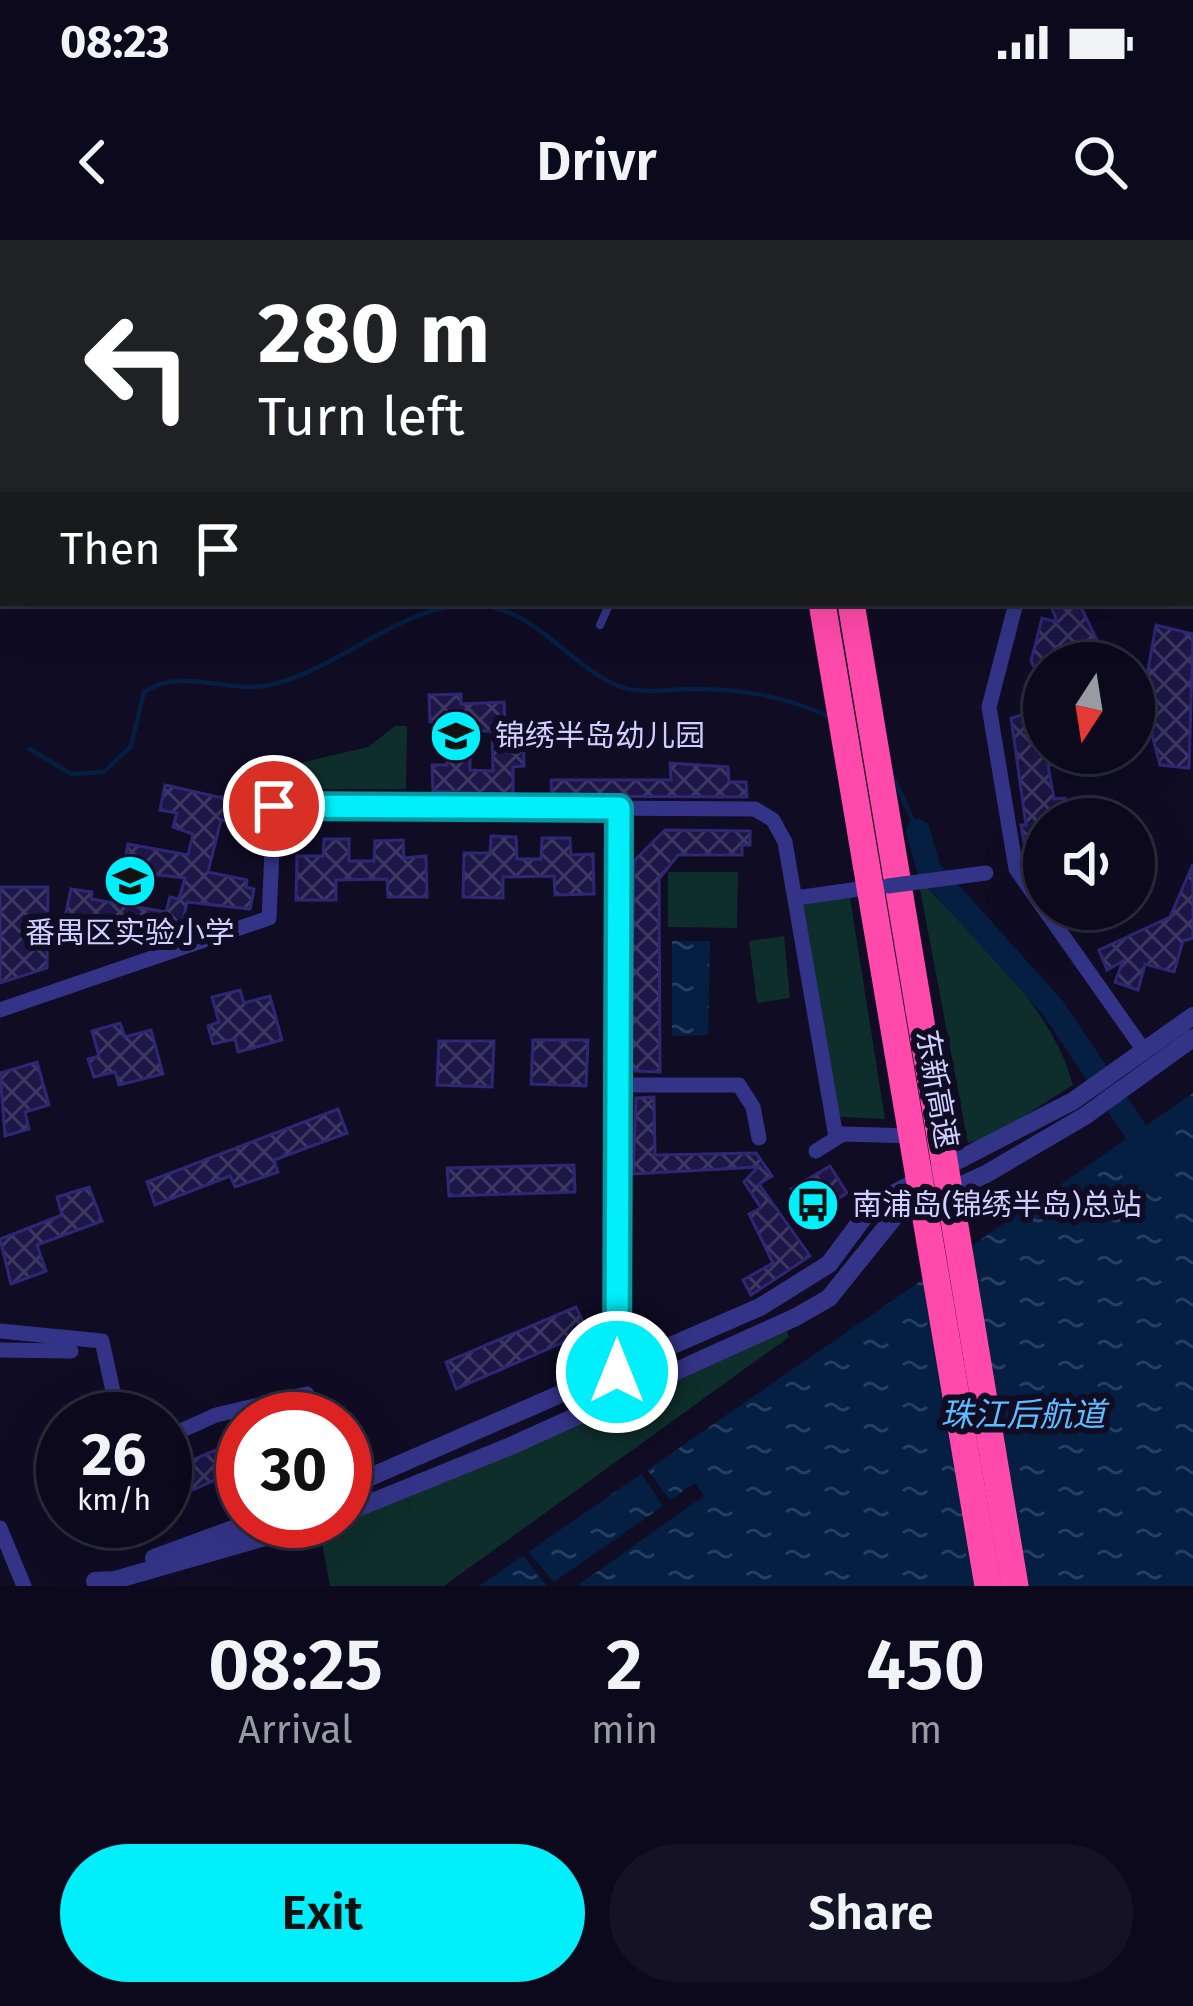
<!DOCTYPE html>
<html lang="en">
<head>
<meta charset="utf-8">
<style>
	:root { --surface:#0b091b; --page:#141224; --text:#f1f3f6; --muted:#9a9aa3; --line:#2b2a3a; --accent:#00effa }
	body { margin:0; font-family:"Fira Sans","Noto Sans SC",sans-serif; background:var(--page); color:var(--text); height:100vh; display:flex; flex-direction:column; font-size:45px; white-space:nowrap }
	* { box-sizing:border-box; margin:0 }
	p { font-size:39px; color:var(--muted) }
	.icon { flex:none; width:66px; height:66px; fill:none; stroke:currentColor; stroke-width:2; stroke-linecap:round; stroke-linejoin:round }
	.map { position:relative; height:1346px; overflow:hidden }
	.panel { display:flex; flex-direction:column; background:var(--surface); flex:1 }
	.panel>* { flex:none }
	.top-card { position:absolute; left:0px; top:0px; width:1194px; height:366px; box-shadow:0 12px 48px #0002,0 0 0 3px var(--line); background:#202124; color:#fff; overflow:hidden }
	.needle { width:78px; rotate:192deg }
	.controls { position:absolute; left:1023px; top:402px; display:grid; gap:24px }
	.controls a { display:grid; place-items:center; width:132px; height:132px; border-radius:50%; background:var(--surface); box-shadow:0 12px 48px #0002,0 0 0 3px var(--line); font-size:60px }
	.speed { position:absolute; left:36px; top:1152px; display:flex; gap:24px; font-size:60px; font-weight:700; text-align:center }
	.speed>* { display:grid; place-content:center; width:156px; height:156px; border-radius:50%; background:var(--surface); box-shadow:0 12px 48px #0002,0 0 0 3px var(--line); line-height:1 }
	.speed small { font-size:30px; font-weight:400 }
	.speed .limit { border:18px solid #d22; background:#fff; color:#111 }
	.pin { position:absolute; display:grid; place-items:center; width:102px; height:102px; color:#fff; margin:-51px; border:6px solid #fff; border-radius:50%; box-shadow:0 3px 12px #0007 }
	.me { position:absolute; width:132px; margin:-66px; rotate:0deg; stroke-linejoin:round; filter:drop-shadow(0 0 9px #0008) }
	.turn { display:flex; align-items:center; gap:42px; height:252px; padding:0 60px; font-size:54px }
	.turn .icon { width:156px; height:156px; stroke-width:2.5 }
	.turn b { display:block; font-size:84px; line-height:102px }
	.then { display:flex; align-items:center; height:114px; padding:0 60px; background:#0003; gap:24px; font-size:45px }
	.eta { display:flex; justify-content:space-evenly; align-items:center; height:204px; text-align:center }
	.eta b { font-size:72px; font-weight:600; line-height:84px }
	.primary-button { display:flex; gap:24px; margin-top:auto; padding:24px 60px }
	.primary-button a { flex:1; height:138px; border-radius:72px; background:var(--accent); color:#111; font-size:48px; font-weight:600; line-height:138px; text-align:center }
	.primary-button a+a { background:var(--page); color:var(--text) }
	.status { display:flex; justify-content:space-between; align-items:center; height:84px; padding:0 60px; background:var(--surface); direction:ltr }
	.status svg { height:33px; fill:currentColor }
	header { display:flex; justify-content:space-between; align-items:center; height:156px; padding:0 60px; background:var(--surface); font-size:54px; font-weight:600 }
	.map>svg:first-child { display:block }
</style>
</head>
<body>
<div class="status"><b>08:23</b><svg viewBox="0 0 49 12"><path d="M0 12V9h3v3zM5 12V6h3v6zM10 12V3h3v9zM15 12V0h3v12zM26 1h20v11H26zM47 4h2v5h-2z"/></svg></div>
<header><svg class="icon" aria-label="back" viewBox="0 0 24 24"><path d="M15 5l-7 7 7 7"/></svg>Drivr<svg class="icon" aria-label="search" viewBox="0 0 24 24"><circle cx="10" cy="10" r="6"/><path d="M15 15l6 6"/></svg></header>
<div class="map">
<svg width="1193" height="1346" viewBox="0 0 1193 1346">
	<defs>
		<pattern id="water-ripples" width="26" height="14" patternUnits="userSpaceOnUse" patternTransform="scale(3)"><rect width="26" height="14" fill="#051f43"/><path d="M2 4q2-2 4 0t4 0M15 11q2-2 4 0t4 0" fill="none" stroke="#283e5f"/></pattern>
		<pattern id="building-cross-hatch" width="8" height="8" patternUnits="userSpaceOnUse" patternTransform="scale(3)"><rect width="8" height="8" fill="#1d1646"/><path d="M0 0l8 8M0 8l8-8" fill="none" stroke="#3d3762"/></pattern>
	</defs>
	<rect width="100%" height="100%" fill="#0f0c24"/>
	<g fill="#0e2e2b">
		<path d="M395 486H407L406 549H291V525L368 507Z"/>
		<path d="M668 632H738L737 688 668 687Z"/>
		<path d="M927 647C980 705 1052 767 1073 845L989 898 968 903 920 649Z"/>
		<path d="M850 658 885 879 839 877 803 663Z"/>
		<path d="M784 696 790 758 757 763 749 701Z"/>
		<path d="M784 1083 789 1097 444 1346H330L318 1282 345 1281Z"/>
	</g>
	<g fill="url(#water-ripples)">
		<path d="M672 701H710L708 795 672 796Z"/>
		<path d="M1193 853V1346H479Z"/>
	</g>
	<path fill="#0f0c24" d="M643 1224 670 1260 695 1243 704 1256 577 1346H547L519 1310 524 1307 554 1342 663 1266 638 1228Z"/>
	<g fill="none" stroke-linecap="round" stroke-linejoin="round">
		<g stroke="#051f43" stroke-width="4.5">
			<path d="M30 509 71 534 104 532 131 506 144 452C183 426 226 454 269 445 335 431 399 368 463 365 531 361 561 419 614 444 638 455 661 450 687 449 735 448 786 456 830 477"/>
			<path d="M893 537 918 591"/>
		</g>
		<path stroke="#051f43" stroke-width="24" d="M918 591 929 630 1053 768 1153 917"/>
	</g>
	<g fill="url(#building-cross-hatch)" stroke="#312674" stroke-width="3" fill-rule="evenodd">
		<path d="M1050 363H1079L1097 400 1080 408 1088 423H1044V445L1031 421 1042 378 1057 382Z"/>
		<path d="M1156 385 1193 394 1189 528 1160 525 1139 446 1141 433 1147 435Z"/>
		<path d="M461 454V464L504 462 505 483 523 482 524 526 513 527V555L433 551 432 525H447L446 492 444 481 430 482 429 455ZM470 491H492L493 531 470 530Z"/>
		<path d="M1037 471 1044 513H1057L1059 524 1048 525 1054 559 1065 558 1068 579H1044V648L1036 637 1030 602H1024L1021 585H1026L1011 478Z"/>
		<path d="M670 523 728 527 729 542H746L747 557 552 556 551 540H671Z"/>
		<path d="M165 545 218 557H253V582L221 580 208 632 247 640 246 647 254 649 250 669 187 662 182 685 165 681 162 698 65 677 71 649 92 652 91 659 166 672 170 657 179 659 185 638 123 631 128 604 188 615 193 594 173 587 177 573 160 570Z"/>
		<path d="M665 590 750 591V605H742V615H678L659 639 660 832 635 831 630 825 634 621Z"/>
		<path d="M491 596 516 597 517 619H541L542 598H570L571 615 593 614 594 654 555 655 554 636 503 637V658L463 657 464 613H490Z"/>
		<path d="M324 599H349V621H374L375 601 403 600 404 618 426 616 427 657H388L387 639 336 640V660H296L297 616H323Z"/>
		<path d="M1193 624V698L1183 701 1174 732 1145 724 1138 750 1115 742 1123 721 1107 730 1099 710 1170 677Z"/>
		<path d="M0 647H48L47 728 0 743Z"/>
		<path d="M240 750 244 763 270 756 282 800 238 812 235 799 213 804 208 786 219 782 212 757Z"/>
		<path d="M120 783 125 797 151 790 163 834 119 845 115 832 94 837 88 819 99 816 92 791Z"/>
		<path d="M533 800H588L586 846 531 844Z"/>
		<path d="M439 801H494L492 847 437 845Z"/>
		<path d="M37 822 49 865 25 872 29 889 5 896 0 833Z"/>
		<path d="M654 857 655 915 756 913 772 936 759 944 810 1016 751 1055 743 1040 773 1023 749 974 761 968 744 942 758 927 633 934 636 858Z"/>
		<path d="M338 869 347 893 274 920 278 932 235 947 230 936 155 965 147 942Z"/>
		<path d="M574 925 575 952 449 956 447 928Z"/>
		<path d="M830 926 847 953 808 978 791 949Z"/>
		<path d="M89 947 102 981 37 1005 46 1031 11 1044 0 999 62 975 57 957Z"/>
		<path d="M576 1067 587 1092 456 1149 446 1122Z"/>
		<path d="M243 1199V1228L165 1262V1231Z"/>
	</g>
	<g fill="none" stroke-linecap="round" stroke-linejoin="round">
		<path stroke="#24beac" stroke-width="3" stroke-dasharray="6 9" stroke-linecap="butt" d="M1191 12 1193 6"/>
		<g stroke="#333487" stroke-width="8">
			<path d="M689 3V0"/>
			<path d="M862 3 863 0"/>
			<path d="M1081 3 1082 0"/>
			<path d="M600 385 610 363"/>
		</g>
		<g stroke="#333487" stroke-width="15">
			<path d="M267 0V3"/>
			<path d="M1120 0 1127 3"/>
			<path d="M1191 32 1193 33"/>
			<path d="M1016 363 989 467 1016 629 1145 812"/>
			<path d="M796 658 873 647"/>
			<path d="M0 770 269 678 274 566 755 569 773 580 785 602 836 897"/>
			<path d="M618 845H739L753 867 759 898"/>
			<path d="M816 911 843 894 913 896"/>
			<path d="M0 1091 102 1101 114 1156 126 1179"/>
			<path d="M0 1110 71 1111"/>
			<path d="M617 1132 619 568"/>
			<path d="M165 1198 216 1175 307 1154"/>
			<path d="M0 1288 24 1346"/>
		</g>
		<g stroke="#333487" stroke-width="18">
			<path d="M345 1248 760 1067 829 1024 870 969 887 957 1073 861 1193 776"/>
			<path d="M345 1273 513 1205 796 1077 829 1058 895 976 986 934 1085 876 1193 798"/>
			<path d="M154 1318 255 1281"/>
			<path d="M95 1341 115 1340 321 1281"/>
		</g>
		<g stroke="#ff4aab" stroke-width="27">
			<path d="M762 0V3"/>
			<path d="M790 0 791 3"/>
			<path d="M851 363 919 770"/>
		</g>
		<path stroke="#333487" stroke-width="15" d="M888 646 986 633"/>
		<g stroke="#ff4aab" stroke-width="27">
			<path d="M822 363 988 1346"/>
			<path d="M919 770 1015 1346"/>
		</g>
	</g>
	<g fill="none" stroke-linecap="round" stroke-linejoin="round">
		<g stroke="#009ba2" stroke-width="30">
			<path id="route" d="M274 566 619 568 617 1132"/>
		</g>
		<use href="#route" stroke="#00effa" stroke-width="21"/>
	</g>
	<defs>
		<g id="school-disc" transform="scale(2.7)"><circle r="9.5" fill="#00effa" stroke="#0f0c24"/><path d="M0-5L7-2L0 1L-7-2ZM-4 1L0 2.5L4 1V4Q0 6-4 4Z" fill="#111"/></g>
		<g id="bus-disc" transform="scale(2.7)"><circle r="9.5" fill="#00effa" stroke="#0f0c24"/><path d="M-5-6H5V4H4V6H2V4H-2V6H-4V4H-5ZM-3.5-4V0h7V-4ZM-3.5 1.2v1.5H-2V1.2ZM2 1.2v1.5H3.5V1.2Z" fill="#111"/></g>
	</defs>
	<g fill-rule="evenodd">
		<use href="#school-disc" x="456" y="496"/>
		<use href="#school-disc" x="130" y="641"/>
		<use href="#bus-disc" x="813" y="965"/>
	</g>
	<g text-anchor="middle" dominant-baseline="central" stroke-width="12" stroke-linejoin="round" paint-order="stroke">
		<g font-size="30" fill="#d1cfff" stroke="#0f0c24" text-anchor="start">
			<text x="495" y="496">锦绣半岛幼儿园</text>
			<text x="130" y="693" text-anchor="middle">番禺区实验小学</text>
			<text x="852" y="965">南浦岛(锦绣半岛)总站</text>
		</g>
		<g font-size="30" fill="#d1cfff" stroke="#0f0c24">
			<text transform="translate(937 849) rotate(80)">东新高速</text>
		</g>
		<g font-size="33" font-style="italic" fill="#5dbdff" stroke="#0f0c24">
			<text x="1023" y="1175">珠江后航道</text>
		</g>
	</g>
</svg>
<div class="controls">
<a><svg class="needle" viewBox="-14 -14 28 28"><path d="M0-13l5 13h-10z" fill="#e53935"/><path d="M0 13l5-13h-10z" fill="#9a9aa3"/></svg></a>
<a><svg class="icon" aria-label="sound" viewBox="0 0 24 24"><path d="M4 9h4l5-4v14l-5-4H4zM17 9q2 3 0 6"/></svg></a>
</div>
<div class="speed"><div>26<small>km/h</small></div><div class="limit">30</div></div>
<div class="pin" style="left:274px;top:566px;background:#d93025"><svg class="icon" aria-label="arrive" viewBox="0 0 24 24"><path d="M6 21V4h12l-3 4 3 4H6"/></svg></div>
<svg class="me" style="left:617px;top:1132px" viewBox="-20 -20 40 40"><circle r="17" fill="#00effa" stroke="#fff" stroke-width="3"/><path d="M0-11L8 9 0 5-8 9z" fill="#fff"/></svg>
<div class="top-card">
<div class="turn"><svg class="icon" aria-label="left" viewBox="0 0 24 24"><path d="M17 20v-9H6M10 6l-5 5 5 5"/></svg><div><b>280 m</b>Turn left</div></div>
<div class="then">Then<svg class="icon" aria-label="arrive" viewBox="0 0 24 24"><path d="M6 21V4h12l-3 4 3 4H6"/></svg></div>
</div>
</div>
<section class="panel">
<div class="eta">
<div><b>08:25</b><p>Arrival</p></div>
<div><b>2</b><p>min</p></div>
<div><b>450</b><p>m</p></div>
</div>
<div class="primary-button"><a>Exit</a><a>Share</a></div>
</section>
</body>
</html>
